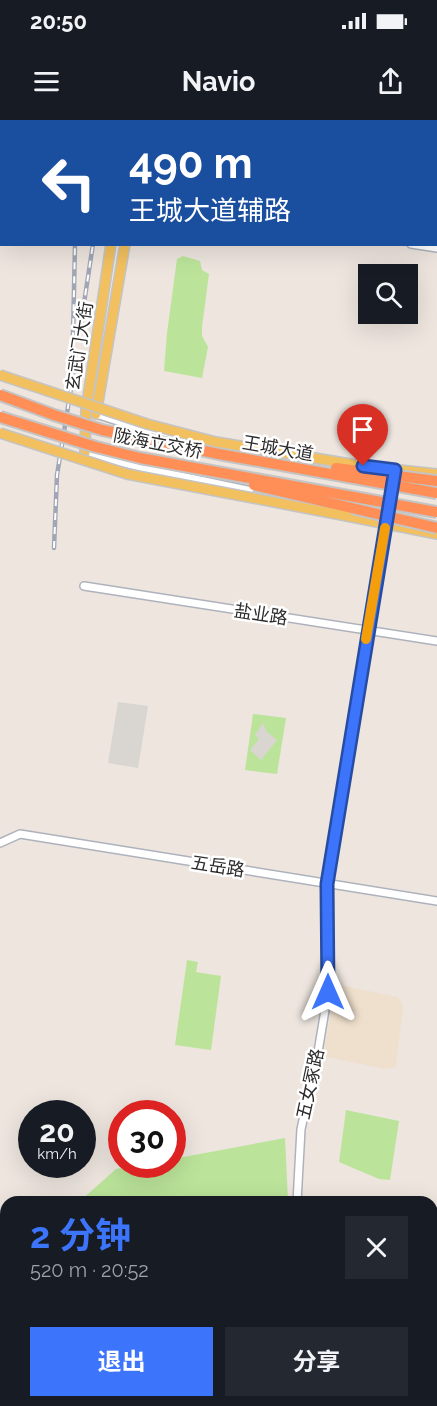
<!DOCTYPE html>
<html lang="zh">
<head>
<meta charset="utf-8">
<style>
	:root { --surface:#171b24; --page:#242831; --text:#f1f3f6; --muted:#9ea1a6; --accent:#3c75fc }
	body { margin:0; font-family:Raleway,"Noto Sans SC",sans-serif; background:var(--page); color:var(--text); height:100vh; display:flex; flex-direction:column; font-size:22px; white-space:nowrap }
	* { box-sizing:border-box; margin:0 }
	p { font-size:20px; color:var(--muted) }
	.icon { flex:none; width:33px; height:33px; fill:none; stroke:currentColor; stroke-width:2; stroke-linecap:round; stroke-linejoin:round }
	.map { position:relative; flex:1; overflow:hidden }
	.sheet { position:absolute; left:0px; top:1076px; width:438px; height:212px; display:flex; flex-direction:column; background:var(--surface); border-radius:18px 18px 0 0; box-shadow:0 6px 24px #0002 }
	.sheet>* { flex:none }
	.top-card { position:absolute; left:0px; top:0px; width:438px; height:126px; box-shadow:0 6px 24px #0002; background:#1a4fa0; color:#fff; overflow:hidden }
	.buttons { position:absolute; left:358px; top:144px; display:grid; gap:12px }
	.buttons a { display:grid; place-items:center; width:60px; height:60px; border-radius:0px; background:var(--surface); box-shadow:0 6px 24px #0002; font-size:30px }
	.speed { position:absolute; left:18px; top:980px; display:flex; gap:12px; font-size:30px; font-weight:700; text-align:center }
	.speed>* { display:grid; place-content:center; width:78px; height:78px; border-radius:50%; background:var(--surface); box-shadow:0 6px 24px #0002; line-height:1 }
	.speed small { font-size:15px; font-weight:400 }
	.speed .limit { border:9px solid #d22; background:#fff; color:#111 }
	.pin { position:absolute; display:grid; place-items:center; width:51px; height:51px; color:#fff; margin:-62px -26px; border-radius:50% 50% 50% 0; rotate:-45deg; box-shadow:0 0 6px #0007 }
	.pin .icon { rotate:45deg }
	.me { position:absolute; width:66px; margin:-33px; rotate:0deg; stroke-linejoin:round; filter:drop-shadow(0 0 4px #0008) }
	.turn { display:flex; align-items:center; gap:21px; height:126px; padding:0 30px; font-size:27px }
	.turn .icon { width:78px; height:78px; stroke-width:2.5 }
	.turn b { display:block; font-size:42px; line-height:51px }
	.round { display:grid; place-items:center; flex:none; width:63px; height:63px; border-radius:0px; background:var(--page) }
	.headline { display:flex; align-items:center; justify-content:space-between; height:102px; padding:0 30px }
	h1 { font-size:36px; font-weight:700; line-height:45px; color:var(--accent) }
	.primary-button { display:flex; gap:12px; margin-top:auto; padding:12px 30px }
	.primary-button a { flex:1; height:69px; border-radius:0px; background:var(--accent); color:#fff; font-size:24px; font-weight:700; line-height:69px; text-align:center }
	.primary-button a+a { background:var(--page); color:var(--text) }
	.status { display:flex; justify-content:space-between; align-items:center; height:42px; padding:0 30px; background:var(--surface); direction:ltr }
	.status svg { height:16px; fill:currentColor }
	header { display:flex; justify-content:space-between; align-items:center; height:78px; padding:0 30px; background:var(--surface); font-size:27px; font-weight:700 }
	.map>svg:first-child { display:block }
</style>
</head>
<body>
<div class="status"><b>20:50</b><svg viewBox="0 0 49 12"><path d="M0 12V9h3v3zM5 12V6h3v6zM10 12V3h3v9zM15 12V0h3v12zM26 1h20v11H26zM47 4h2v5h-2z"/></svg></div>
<header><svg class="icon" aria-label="menu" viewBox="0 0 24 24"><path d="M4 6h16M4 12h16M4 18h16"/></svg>Navio<svg class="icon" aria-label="share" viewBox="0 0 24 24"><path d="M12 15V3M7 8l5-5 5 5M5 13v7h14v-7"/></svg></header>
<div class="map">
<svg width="437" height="1286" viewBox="0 0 437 1286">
	<rect width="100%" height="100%" fill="#ede5de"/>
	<path fill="#efe0cd" d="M334 864 398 877 403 886 396 947 385 949 322 936 330 899Z"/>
	<g fill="#bbe49a">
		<path d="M183 136 200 141 202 150 209 154 202 207V216L208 227 202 258 164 251 167 213 177 139Z"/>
		<path d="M253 594 286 598 277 654 245 650Z"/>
		<path d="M187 840 198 842 196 852 221 856 211 930 175 925Z"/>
		<path d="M346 990 399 1001 390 1060 379 1059 339 1042Z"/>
		<path d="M285 1018 288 1081H80L116 1049 143 1044H172L173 1039Z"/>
		<path d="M102 1281H211L213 1286H104Z"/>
	</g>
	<g fill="#d9d5d1">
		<path d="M118 582 148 586 138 648 108 643Z"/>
		<path d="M263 603 267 612 277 620 261 640 250 630 259 619 255 615Z"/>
	</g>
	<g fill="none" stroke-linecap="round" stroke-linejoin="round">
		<g stroke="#aeb2bc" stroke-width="10">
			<g id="minor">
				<path d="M411 124 437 128"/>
				<path d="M96 294 146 310 208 324"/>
				<path d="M85 333 152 350 323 386"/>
				<path d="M84 466 437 521"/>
				<path d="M0 723 20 714 437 781"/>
				<path d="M297 1082 301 1009 317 938 328 872V764L393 363"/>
			</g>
		</g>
		<g stroke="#c4c4c4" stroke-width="12">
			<g id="major">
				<path d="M129 2V0"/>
				<path d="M145 2V0"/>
				<path d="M96 294 125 124"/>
				<path d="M85 333 86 290 111 124"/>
				<path d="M363 346 437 354"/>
				<path d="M347 396 437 414"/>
				<path d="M432 1249 437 1247"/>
				<path d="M432 1275 437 1273"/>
				<path d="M357 1286 368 1281"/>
				<path d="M409 1286 420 1281"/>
			</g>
		</g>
		<use href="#minor" stroke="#fff" stroke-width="7"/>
		<use href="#major" stroke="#f2c05e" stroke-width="9"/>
		<g stroke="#a0a6b6" stroke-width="4.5">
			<g id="rail">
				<path d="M48 0V2"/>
				<path d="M81 203 93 124"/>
				<path d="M54 428 57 355 72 262 75 124"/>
			</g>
		</g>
		<use href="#rail" stroke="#fff" stroke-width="2" stroke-dasharray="7" stroke-linecap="butt"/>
		<g stroke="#c4c4c4" stroke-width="12" stroke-linecap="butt">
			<g id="major-bridge">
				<path d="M0 255 147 304 216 322 363 346"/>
				<path d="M0 313 127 354 347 396"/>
			</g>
		</g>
		<g stroke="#c4c4c4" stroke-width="14" stroke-linecap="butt">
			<g id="highway-bridge">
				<path d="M0 275 54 295 102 310 219 334 437 373"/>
				<path d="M0 297 96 327 140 338 437 392"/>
				<path d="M336 348 437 361"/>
				<path d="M254 365 437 408"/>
			</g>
		</g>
		<use href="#major-bridge" stroke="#f2c05e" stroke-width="9"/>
		<use href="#highway-bridge" stroke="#ff8e57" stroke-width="10"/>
	</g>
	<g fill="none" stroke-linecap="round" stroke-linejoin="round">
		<g stroke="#274ca4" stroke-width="15">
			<path id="route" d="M328 872 327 764 395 350 363 346"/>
		</g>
		<use href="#route" stroke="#3c75fc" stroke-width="10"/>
		<path stroke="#f59e0b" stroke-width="10" d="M366 519 385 408"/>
	</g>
	<g text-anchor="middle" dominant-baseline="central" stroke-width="5" stroke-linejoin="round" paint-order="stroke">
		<g font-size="18" fill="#2c2c2c" stroke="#fff">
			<text transform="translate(79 226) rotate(-81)">玄武门大街</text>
			<text transform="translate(158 323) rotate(11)">陇海立交桥</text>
			<text transform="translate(278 328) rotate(10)">王城大道</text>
			<text transform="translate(261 494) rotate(9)">盐业路</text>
			<text transform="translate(218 746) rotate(9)">五岳路</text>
			<text transform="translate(310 964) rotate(-78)">五女冢路</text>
		</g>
	</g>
</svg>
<div class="buttons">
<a><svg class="icon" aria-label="search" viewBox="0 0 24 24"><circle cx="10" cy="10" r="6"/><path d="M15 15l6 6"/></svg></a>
</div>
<div class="speed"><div>20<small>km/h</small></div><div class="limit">30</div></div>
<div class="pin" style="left:363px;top:346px;background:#d93025"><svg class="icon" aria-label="arrive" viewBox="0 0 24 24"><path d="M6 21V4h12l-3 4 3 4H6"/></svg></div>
<svg class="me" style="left:328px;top:872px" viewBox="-20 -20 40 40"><path d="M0-17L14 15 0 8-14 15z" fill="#3c75fc" stroke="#fff" stroke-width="4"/></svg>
<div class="top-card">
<div class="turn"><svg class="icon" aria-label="left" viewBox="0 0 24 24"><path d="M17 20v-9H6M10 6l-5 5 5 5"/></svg><div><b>490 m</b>王城大道辅路</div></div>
</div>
<section class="sheet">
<div class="headline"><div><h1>2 分钟</h1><p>520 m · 20:52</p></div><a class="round"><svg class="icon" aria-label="close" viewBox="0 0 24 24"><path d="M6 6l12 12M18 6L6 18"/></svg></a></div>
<div class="primary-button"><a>退出</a><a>分享</a></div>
</section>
</div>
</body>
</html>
